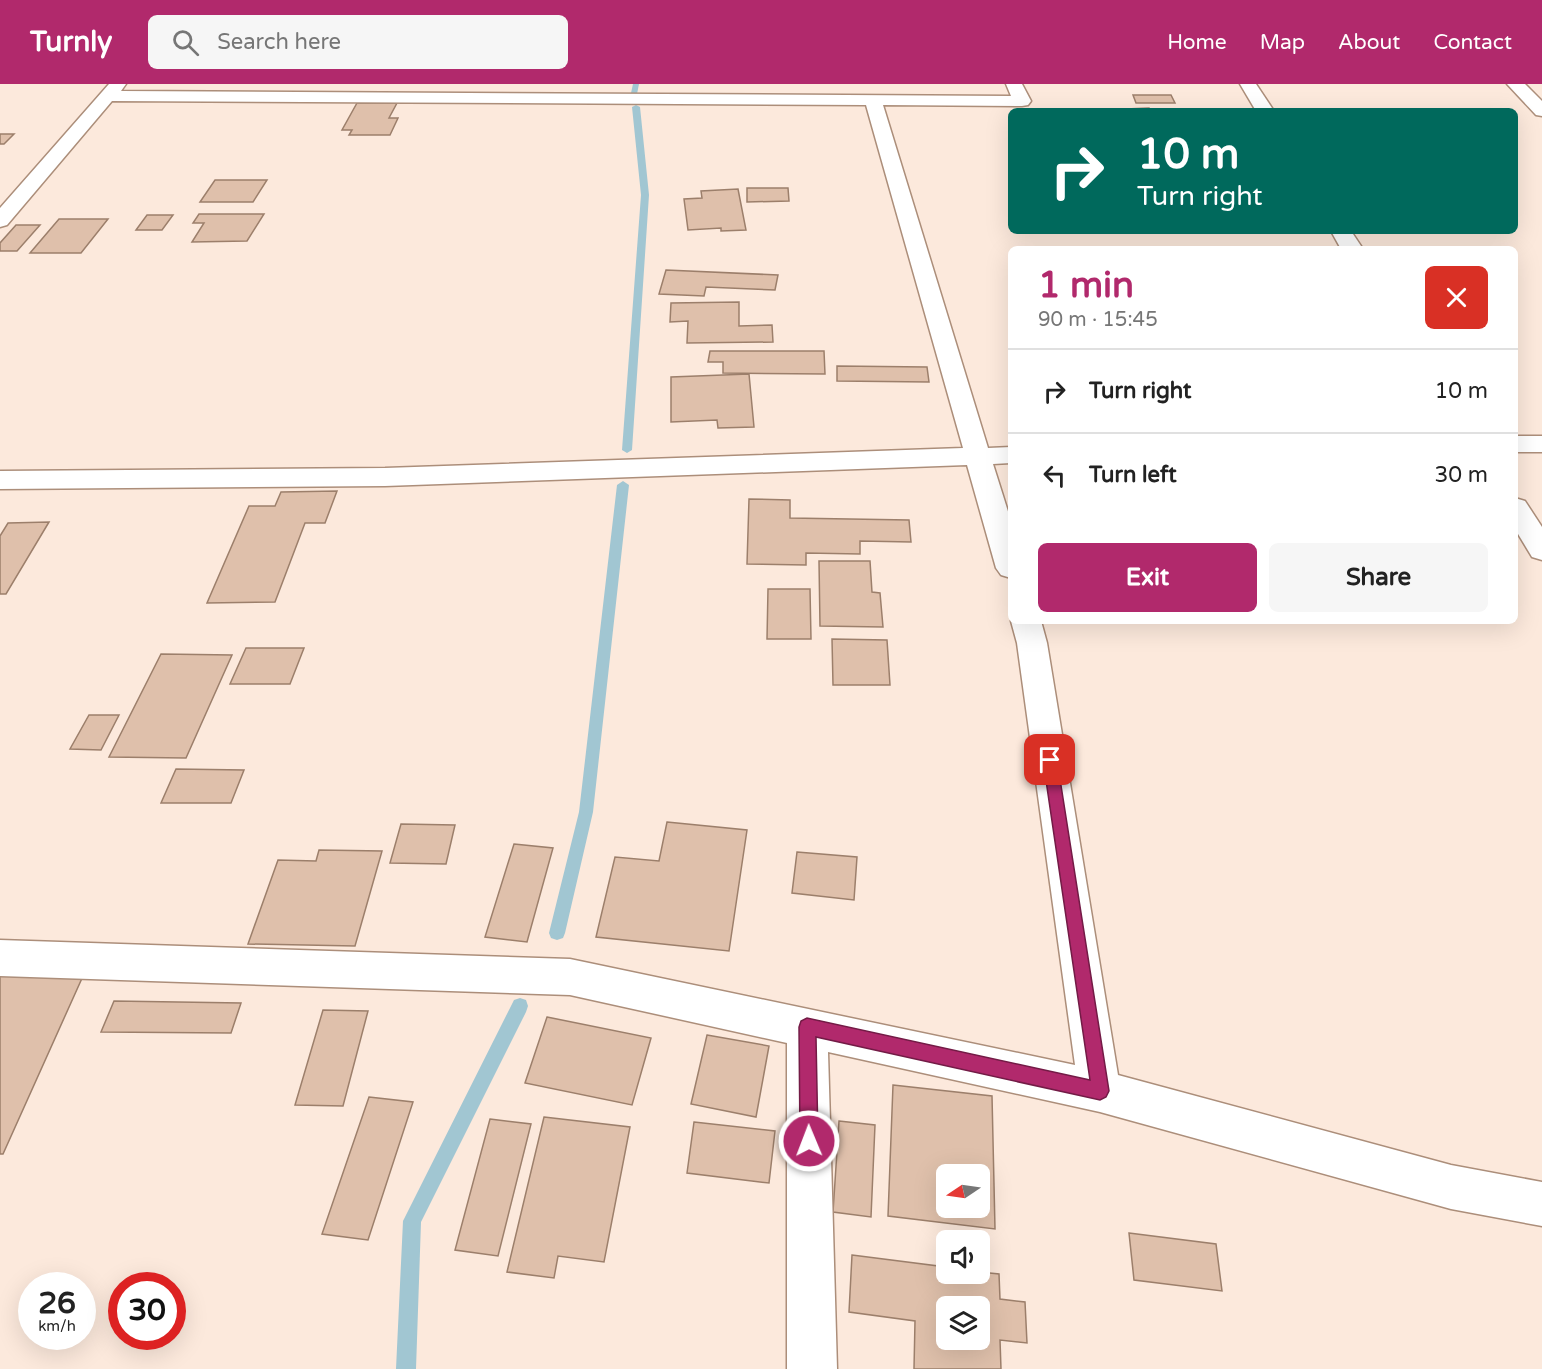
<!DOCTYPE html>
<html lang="en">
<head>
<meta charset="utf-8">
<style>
	:root { --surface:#fff; --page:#f6f6f6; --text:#222; --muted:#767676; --line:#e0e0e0; --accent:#b1296c }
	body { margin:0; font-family:"Varela Round",sans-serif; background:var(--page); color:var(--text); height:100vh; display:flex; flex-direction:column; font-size:22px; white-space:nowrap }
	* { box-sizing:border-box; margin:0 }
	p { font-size:20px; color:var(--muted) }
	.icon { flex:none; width:33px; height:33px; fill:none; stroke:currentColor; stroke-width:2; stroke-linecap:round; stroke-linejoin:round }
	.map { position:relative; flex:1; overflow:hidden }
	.details { position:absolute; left:1008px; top:162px; width:510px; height:378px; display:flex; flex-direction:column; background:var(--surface); border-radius:9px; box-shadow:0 6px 24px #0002 }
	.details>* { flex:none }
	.guide { position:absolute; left:1008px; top:24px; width:510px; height:126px; border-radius:9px; box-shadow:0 6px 24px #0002; background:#00695c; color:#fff; overflow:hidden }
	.needle { width:39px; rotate:257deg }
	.buttons { position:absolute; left:936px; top:1080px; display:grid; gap:12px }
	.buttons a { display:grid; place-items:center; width:54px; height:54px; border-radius:9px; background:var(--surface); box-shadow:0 6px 24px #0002; font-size:30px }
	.speed { position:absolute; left:18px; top:1188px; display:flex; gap:12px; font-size:30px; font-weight:700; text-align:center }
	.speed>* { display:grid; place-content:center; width:78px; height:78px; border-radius:50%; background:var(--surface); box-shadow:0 6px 24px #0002; line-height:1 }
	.speed small { font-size:15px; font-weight:400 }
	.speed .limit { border:9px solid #d22; background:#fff; color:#111 }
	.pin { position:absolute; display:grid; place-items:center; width:51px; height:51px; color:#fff; margin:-26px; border-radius:12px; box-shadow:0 3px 9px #0006 }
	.me { position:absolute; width:66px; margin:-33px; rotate:359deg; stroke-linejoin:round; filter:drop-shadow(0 0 4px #0008) }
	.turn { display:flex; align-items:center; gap:21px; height:126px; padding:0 30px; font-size:27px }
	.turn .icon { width:78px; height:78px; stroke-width:2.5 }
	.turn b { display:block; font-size:42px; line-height:51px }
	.round { display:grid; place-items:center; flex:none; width:63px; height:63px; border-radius:9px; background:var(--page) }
	.headline { display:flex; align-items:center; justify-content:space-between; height:102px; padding:0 30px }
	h1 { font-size:36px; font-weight:700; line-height:45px; color:var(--accent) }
	.action { display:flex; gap:12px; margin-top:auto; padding:12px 30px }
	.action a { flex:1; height:69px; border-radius:9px; background:var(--accent); color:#fff; font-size:24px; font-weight:700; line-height:69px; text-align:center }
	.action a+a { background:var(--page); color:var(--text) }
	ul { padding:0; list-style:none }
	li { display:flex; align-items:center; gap:18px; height:84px; padding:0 30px; border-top:2px solid var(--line) }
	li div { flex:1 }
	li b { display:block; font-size:22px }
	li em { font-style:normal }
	header { display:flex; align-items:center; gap:36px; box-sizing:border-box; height:84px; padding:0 30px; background:var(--accent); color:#fff }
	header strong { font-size:28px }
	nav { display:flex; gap:33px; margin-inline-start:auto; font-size:21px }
	.search { width:420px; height:54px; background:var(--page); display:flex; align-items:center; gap:15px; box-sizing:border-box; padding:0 21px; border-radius:9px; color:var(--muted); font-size:22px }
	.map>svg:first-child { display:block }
</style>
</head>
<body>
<header>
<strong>Turnly</strong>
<div class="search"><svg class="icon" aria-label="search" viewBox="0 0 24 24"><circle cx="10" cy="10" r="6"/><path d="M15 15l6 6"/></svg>Search here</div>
<nav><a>Home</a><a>Map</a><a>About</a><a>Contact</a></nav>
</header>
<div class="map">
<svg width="1542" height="1285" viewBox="0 0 1542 1285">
	<rect width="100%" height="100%" fill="#fce9dc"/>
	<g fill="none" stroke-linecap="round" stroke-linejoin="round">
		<g fill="#a1c6d2" fill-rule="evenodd">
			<path d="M633 0H639L637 10 631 9Z"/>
			<path d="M636 21 640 23 649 111 632 366 627 369 622 366 641 111 632 23Z"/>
			<path d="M623 397 629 401 593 728 565 849 563 854 557 856 551 854 549 849 579 728 617 401Z"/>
			<path d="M520 914 526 916 528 922 526 928 421 1138 416 1285H396L403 1137 514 916Z"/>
		</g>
	</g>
	<g fill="#dfc0ab" stroke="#9c7f6b" stroke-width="1.5" fill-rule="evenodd">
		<path d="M1133 11H1171L1175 19H1136Z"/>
		<path d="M357 19H397L389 34H398L390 51H349L352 46H342Z"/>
		<path d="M1149 24 1151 27 1101 26Z"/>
		<path d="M0 50H14L4 60H0Z"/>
		<path d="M215 96H267L253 118H200Z"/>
		<path d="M747 104H788L789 117 747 118Z"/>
		<path d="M738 105 746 146 721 147V144L688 146 684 115 702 114 701 107Z"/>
		<path d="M199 130H264L247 157 192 158 204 139H193Z"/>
		<path d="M147 131H173L162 146H136Z"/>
		<path d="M59 135H108L81 169H30Z"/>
		<path d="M16 141H40L17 167H0V159Z"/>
		<path d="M666 186 778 191 775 206 706 203 704 212 659 210Z"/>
		<path d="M739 218V242L772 241 773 258 687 259 688 237 670 238 671 219Z"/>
		<path d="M710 267H824L825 290 723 289V278H708Z"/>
		<path d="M837 282 927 283 929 298 837 297Z"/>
		<path d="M749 290 754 343 718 344 717 336 671 338V293Z"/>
		<path d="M337 407 325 439H305L275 518 207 519 249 422H275L281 408Z"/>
		<path d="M749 415 790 416V434L909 436 911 458 860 457V470L806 469V481L747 480Z"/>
		<path d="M49 438 6 510H0V452L8 439Z"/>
		<path d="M819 477H870L872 508 880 509 883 543 820 542Z"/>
		<path d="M768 505H810L811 555H767Z"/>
		<path d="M832 555 887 556 890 601H833Z"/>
		<path d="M246 564H304L290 600H230Z"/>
		<path d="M161 570 232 571 186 674 109 673Z"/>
		<path d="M89 631H119L101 666 70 665Z"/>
		<path d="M176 685 244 686 231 719H161Z"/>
		<path d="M667 738 747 746 729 867 596 853 615 773 659 777Z"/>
		<path d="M401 740 455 741 446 780 390 779Z"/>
		<path d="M514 760 553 764 527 858 485 853Z"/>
		<path d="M319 766 382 767 355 862 248 860 278 776 316 777Z"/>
		<path d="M797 768 857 773 854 816 792 809Z"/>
		<path d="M0 892H83L3 1070H0Z"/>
		<path d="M114 917 241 919 231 949 101 948Z"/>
		<path d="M323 926 368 927 343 1022 295 1021Z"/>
		<path d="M547 933 651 954 632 1021 525 999Z"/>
		<path d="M707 951 769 962 756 1033 691 1020Z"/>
		<path d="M893 1001 992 1012 995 1145 888 1132ZM946 1090H980V1124H946Z"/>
		<path d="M369 1013 413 1018 368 1156 322 1150Z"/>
		<path d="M544 1033 630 1043 604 1178 558 1172 554 1194 507 1188Z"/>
		<path d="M490 1035 531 1040 498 1172 455 1166Z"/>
		<path d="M839 1037 875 1041 871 1133 833 1128Z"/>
		<path d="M694 1038 775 1047 769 1099 687 1089Z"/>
		<path d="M1129 1149 1216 1160 1222 1207 1134 1196Z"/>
		<path d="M852 1171 946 1183V1190H980V1188L999 1190 1000 1215 1025 1218 1027 1259 1000 1256 1001 1285H914L915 1237 849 1228ZM946 1222H980V1256H946Z"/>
	</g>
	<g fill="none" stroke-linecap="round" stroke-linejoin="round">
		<g stroke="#ac8e7a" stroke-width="3">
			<g id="street">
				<path d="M109 0H126L121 7 1011 12 1006 0H1022L1031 17 1028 21 1022 22 883 21 988 364 1011 363V379L993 380 1011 437V494L1001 491 996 484 967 381 385 402 0 405V387L385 384 963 364 866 21 112 17 7 141 0 143V124Z"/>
				<path d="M1240 0H1256L1274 27H1256Z"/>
				<path d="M1507 0H1525L1542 17V32L1536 31Z"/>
				<path d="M1331 147H1351L1363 165H1341Z"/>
				<rect x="1515" y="352" width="27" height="16"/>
				<path d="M1515 414 1525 417 1542 443V476L1532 473 1515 445Z"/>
				<path d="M1011 537H1041L1047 559 1118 991 1451 1081 1542 1098V1142L1451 1125 1100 1028 828 968 837 1285H787V959L570 911 0 892V856L570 875 1075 981 1017 559Z"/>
			</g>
		</g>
		<use href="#street" fill="#fff" fill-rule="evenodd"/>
	</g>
	<path fill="#b1296c" stroke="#731b46" stroke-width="1.5" d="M1050 671 1055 672 1057 676 1109 1007 1106 1013 1100 1016 816 953 818 1057 815 1063 809 1066 802 1063 800 1057 799 943 801 937 807 934 1090 996 1043 676 1045 672Z"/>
</svg>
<div class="buttons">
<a><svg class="needle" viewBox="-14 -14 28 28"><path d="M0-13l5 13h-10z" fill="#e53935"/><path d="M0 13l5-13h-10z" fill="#767676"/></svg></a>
<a><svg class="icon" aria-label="sound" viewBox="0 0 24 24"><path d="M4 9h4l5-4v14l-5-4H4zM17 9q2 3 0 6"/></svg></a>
<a><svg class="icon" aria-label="layers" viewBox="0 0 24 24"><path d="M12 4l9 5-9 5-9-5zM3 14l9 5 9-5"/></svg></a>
</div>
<div class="speed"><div>26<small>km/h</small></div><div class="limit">30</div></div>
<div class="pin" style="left:1050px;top:676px;background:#d93025"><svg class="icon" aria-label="arrive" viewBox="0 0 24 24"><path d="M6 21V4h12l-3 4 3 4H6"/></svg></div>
<svg class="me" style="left:809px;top:1057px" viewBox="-20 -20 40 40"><circle r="17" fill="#b1296c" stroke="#fff" stroke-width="3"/><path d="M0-11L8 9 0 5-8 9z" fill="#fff"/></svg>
<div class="guide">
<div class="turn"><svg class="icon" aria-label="right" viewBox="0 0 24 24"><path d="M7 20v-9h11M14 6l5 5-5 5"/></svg><div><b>10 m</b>Turn right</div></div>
</div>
<section class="details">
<div class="headline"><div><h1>1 min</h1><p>90 m · 15:45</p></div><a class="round" style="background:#d93025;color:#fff"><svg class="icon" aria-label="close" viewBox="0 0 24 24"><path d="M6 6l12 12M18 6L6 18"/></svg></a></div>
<ul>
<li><svg class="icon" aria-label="right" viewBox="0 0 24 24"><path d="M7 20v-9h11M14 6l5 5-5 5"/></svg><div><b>Turn right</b></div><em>10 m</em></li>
<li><svg class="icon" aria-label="left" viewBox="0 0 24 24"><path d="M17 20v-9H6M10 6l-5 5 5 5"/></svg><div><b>Turn left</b></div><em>30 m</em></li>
</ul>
<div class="action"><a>Exit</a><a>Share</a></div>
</section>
</div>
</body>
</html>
